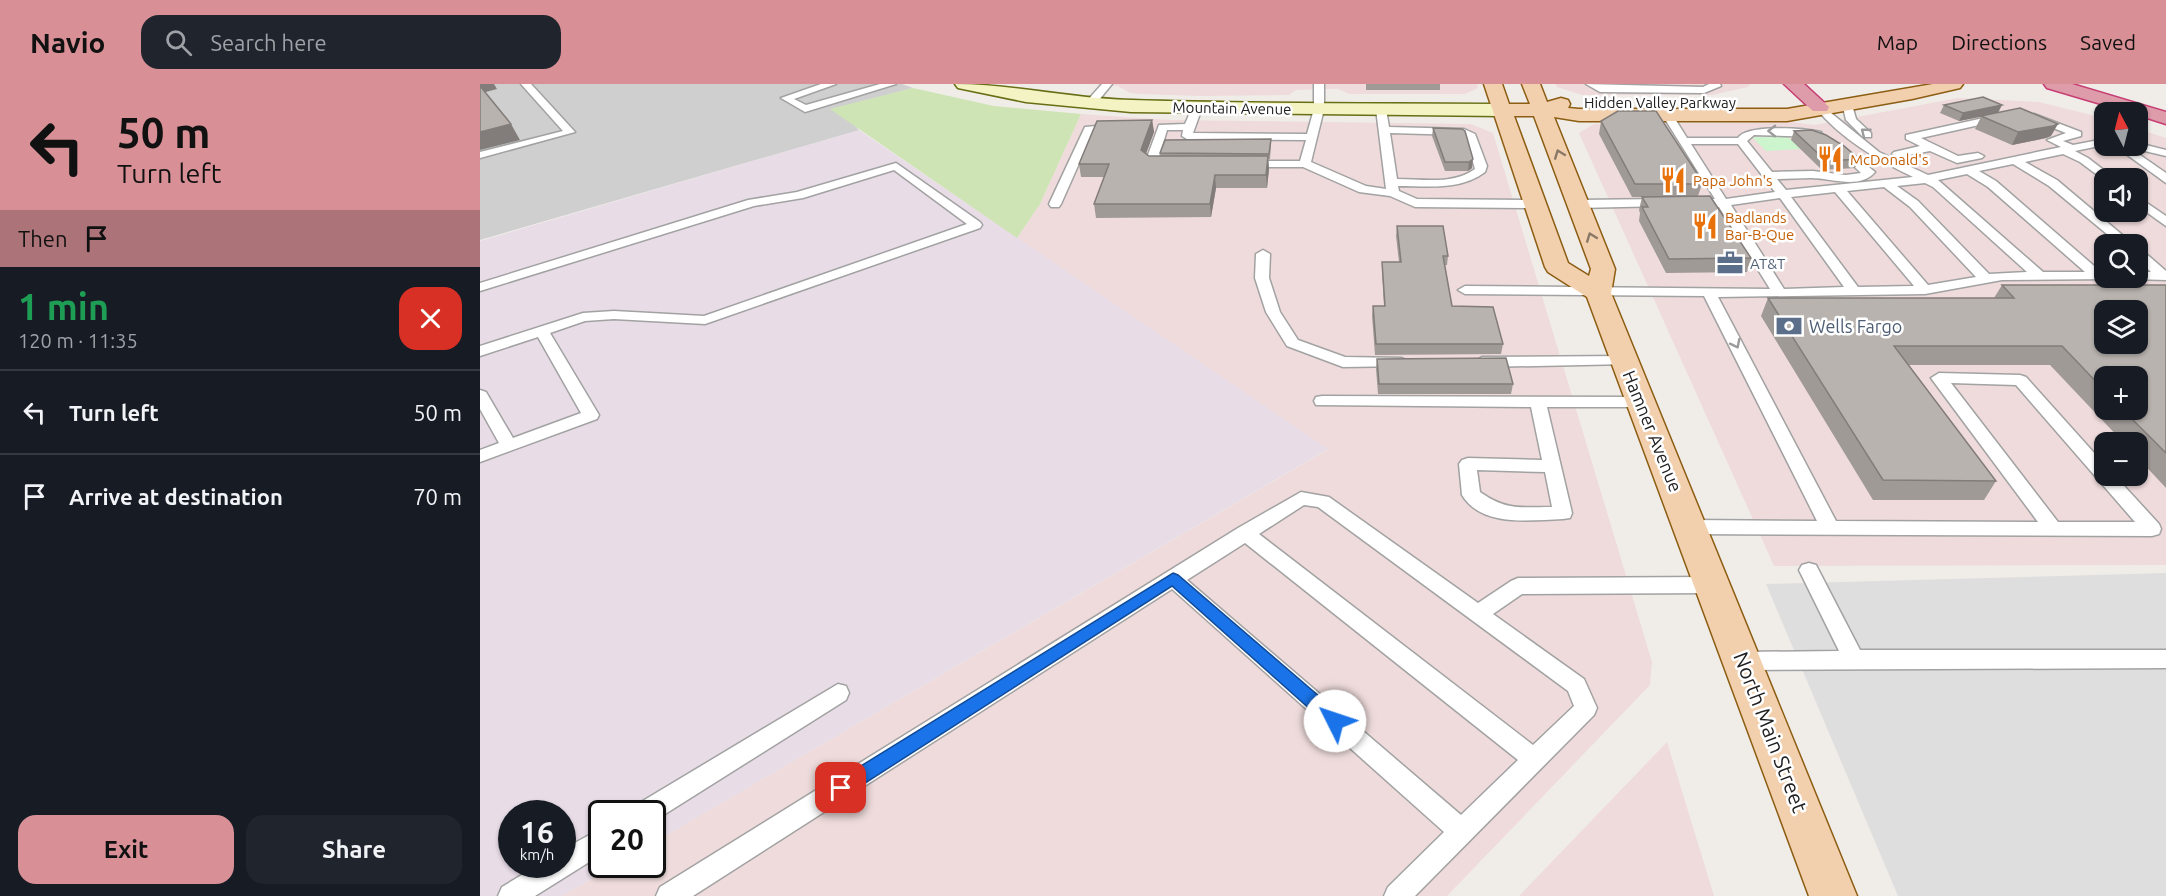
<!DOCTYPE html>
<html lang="en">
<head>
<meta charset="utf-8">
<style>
	:root { --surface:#171b24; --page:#20242c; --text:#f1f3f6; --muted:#9ea1a6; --line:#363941; --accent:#d89096 }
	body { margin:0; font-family:Ubuntu,sans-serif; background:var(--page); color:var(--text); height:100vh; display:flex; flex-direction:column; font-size:22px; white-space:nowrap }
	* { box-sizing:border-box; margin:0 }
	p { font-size:20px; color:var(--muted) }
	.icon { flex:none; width:33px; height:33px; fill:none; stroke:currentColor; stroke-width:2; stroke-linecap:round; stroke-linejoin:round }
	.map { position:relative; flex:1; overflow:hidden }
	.drawer { display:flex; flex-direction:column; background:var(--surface); width:480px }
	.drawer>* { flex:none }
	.banner { background:#d89096; color:#111; overflow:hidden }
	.needle { width:39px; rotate:353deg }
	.buttons { position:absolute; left:1614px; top:18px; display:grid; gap:12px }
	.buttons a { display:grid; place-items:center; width:54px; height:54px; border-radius:12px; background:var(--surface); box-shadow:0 2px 4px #0004; font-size:30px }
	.speed { position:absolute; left:18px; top:716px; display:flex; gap:12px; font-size:30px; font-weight:700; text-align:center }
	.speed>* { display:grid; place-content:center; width:78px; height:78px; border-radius:50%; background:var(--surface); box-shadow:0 2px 4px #0004; line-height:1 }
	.speed small { font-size:15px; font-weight:400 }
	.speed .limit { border:3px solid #111; border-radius:9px; background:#fff; color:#111 }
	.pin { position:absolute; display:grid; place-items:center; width:51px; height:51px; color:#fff; margin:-26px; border-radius:12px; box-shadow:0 3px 9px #0006 }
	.me { position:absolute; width:66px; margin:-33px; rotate:311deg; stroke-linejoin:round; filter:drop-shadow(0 0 4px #0008) }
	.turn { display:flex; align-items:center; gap:21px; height:126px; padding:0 18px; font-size:27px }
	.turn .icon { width:78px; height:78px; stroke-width:2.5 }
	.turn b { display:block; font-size:42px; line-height:51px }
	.then { display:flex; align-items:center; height:57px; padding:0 18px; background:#0003; gap:12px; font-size:22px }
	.round { display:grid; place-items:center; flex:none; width:63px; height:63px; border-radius:18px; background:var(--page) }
	.summary { display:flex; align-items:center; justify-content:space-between; height:102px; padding:0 18px }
	h1 { font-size:36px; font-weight:700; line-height:45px; color:#1e9e55 }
	.action { display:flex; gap:12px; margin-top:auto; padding:12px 18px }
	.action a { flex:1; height:69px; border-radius:18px; background:var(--accent); color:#111; font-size:24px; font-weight:700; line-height:69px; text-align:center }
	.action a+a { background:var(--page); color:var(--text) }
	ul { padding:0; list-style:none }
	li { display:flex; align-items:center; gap:18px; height:84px; padding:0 18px; border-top:2px solid var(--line) }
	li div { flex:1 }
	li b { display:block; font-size:22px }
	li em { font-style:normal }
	header { display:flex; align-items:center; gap:36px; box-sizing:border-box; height:84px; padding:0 30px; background:var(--accent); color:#111 }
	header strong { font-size:28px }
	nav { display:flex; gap:33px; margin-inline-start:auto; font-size:21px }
	.search { width:420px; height:54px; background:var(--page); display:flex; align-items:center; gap:15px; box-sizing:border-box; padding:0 21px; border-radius:18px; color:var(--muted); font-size:22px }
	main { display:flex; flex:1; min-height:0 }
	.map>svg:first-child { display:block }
</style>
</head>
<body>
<header>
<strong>Navio</strong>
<div class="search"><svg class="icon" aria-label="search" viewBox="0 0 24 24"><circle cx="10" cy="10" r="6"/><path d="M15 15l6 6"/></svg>Search here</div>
<nav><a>Map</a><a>Directions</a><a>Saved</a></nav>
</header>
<main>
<section class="drawer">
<div class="banner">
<div class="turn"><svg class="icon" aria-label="left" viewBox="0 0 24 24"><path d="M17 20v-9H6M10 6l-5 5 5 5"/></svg><div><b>50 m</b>Turn left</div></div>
<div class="then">Then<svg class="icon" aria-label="arrive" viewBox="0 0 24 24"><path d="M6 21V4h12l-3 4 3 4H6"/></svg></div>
</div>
<div class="summary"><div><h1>1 min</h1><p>120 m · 11:35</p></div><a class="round" style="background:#d93025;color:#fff"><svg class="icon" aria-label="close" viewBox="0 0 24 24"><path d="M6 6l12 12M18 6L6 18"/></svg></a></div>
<ul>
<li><svg class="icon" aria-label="left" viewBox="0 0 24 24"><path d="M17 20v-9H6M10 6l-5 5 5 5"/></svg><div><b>Turn left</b></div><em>50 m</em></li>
<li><svg class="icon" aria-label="arrive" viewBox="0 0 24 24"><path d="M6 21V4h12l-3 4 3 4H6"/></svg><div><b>Arrive at destination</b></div><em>70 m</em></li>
</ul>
<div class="action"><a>Exit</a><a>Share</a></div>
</section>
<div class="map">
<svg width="1686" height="812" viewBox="0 0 1686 812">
	<rect width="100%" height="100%" fill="#f0ede9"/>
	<path fill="#dfdede" d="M1686 489V812H1418L1286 500Z"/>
	<g fill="#efdbdb" fill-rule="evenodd">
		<path d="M610 0H997L998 4 985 10H869L858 5H849L816 6 809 11 720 12 661 10 650 9 638 2Z"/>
		<path d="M1075 0H1270L1268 3 1232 11H1102L1077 3Z"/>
		<path d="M1478 14 1559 18 1624 34V62H1658V45L1686 54V481L1294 482 1099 49 1114 40H1124L1312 38 1334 41ZM1624 94H1658V128H1624ZM1624 160H1658V194H1624ZM1624 226H1658V260H1624ZM1624 292H1658V326H1624ZM1624 358H1658V392H1624Z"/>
		<path d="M601 30 690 36 991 40 1013 49 1172 578 1170 601 967 812H82L137 780H172L173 759 847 366 537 154 560 120Z"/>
		<path d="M1187 658 1234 812H1039Z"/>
	</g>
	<path fill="#e8dce7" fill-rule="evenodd" d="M379 46 848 365 173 759 172 729H122V780H137L82 812H0V157ZM32 729H82V780H32Z"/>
	<path fill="#cfcfcf" d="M0 0H422L433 4 357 24 379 46 0 156Z"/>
	<path fill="#cfe4b5" d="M433 4 514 22 601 30 560 120 537 154 350 25Z"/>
	<path fill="#ccf4cd" d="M1307 52 1321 65 1286 67 1272 53Z"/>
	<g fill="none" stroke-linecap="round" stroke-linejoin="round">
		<g stroke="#a2a2a2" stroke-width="3">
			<g id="lane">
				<path d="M41 0H51L95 48 0 74V68L83 47Z"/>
				<path d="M341 0H356L314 15 326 21 400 0H416L325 28 301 14Z"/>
				<path d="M622 0H632L614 22H606V18Z"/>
				<path d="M834 0H844V25L831 78 886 102 906 105 896 25 901 22 906 25 909 43 984 45 995 50 1007 82 1005 88C980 107 947 102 918 102L919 107 937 115 1055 116 1061 120 1055 124 935 123 910 112 879 108 823 83H764L758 80 764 77H820L826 56 707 55 702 52 703 46H687L678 76 689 77 691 79C685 84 671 84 665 79L679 41 705 40 712 24 717 21 722 24 713 49 827 50 834 25ZM910 49 982 51 986 54 995 85C974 101 942 95 917 95Z"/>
				<path d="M1106 0 1223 3 1229 0H1240L1241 2 1224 9 1120 8Z"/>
				<path d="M1363 17H1371L1376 35 1391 49V53H1383L1366 36 1362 19Z"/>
				<path d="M1340 20 1399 68 1448 91 1581 63 1567 56 1586 49 1550 35 1549 33 1554 30 1601 48V52L1583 57 1593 61 1624 55V61L1595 67 1608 74 1634 94H1624V96L1600 78 1583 70 1545 78 1577 96 1653 160H1639L1569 102 1533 80 1499 87 1516 97 1621 188H1624V194L1629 195 1522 196 1445 210 1238 213 1356 437 1558 438 1451 294 1459 289 1540 291 1546 293 1624 380V392H1635L1679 440 1681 445 1679 450 1672 452 1211 450 1204 448 1202 443 1204 438 1211 436 1337 437 1224 212 985 210 978 206 985 202 1290 205 1239 123H1211L1205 119 1211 115H1235L1183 32 1192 30 1207 54H1258C1267 40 1324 44 1341 48L1342 50 1337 53 1274 51 1267 57 1292 88 1333 87 1366 91 1381 89 1356 65V61L1360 60 1395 88C1380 106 1351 94 1331 94 1320 94 1308 95 1297 95L1306 106 1433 93C1396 75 1361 55 1335 23ZM1211 60H1258L1295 108 1246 115ZM1487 90 1508 103 1605 188H1563L1458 96ZM1445 99 1453 103 1547 188 1509 190 1438 117 1417 102ZM1404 103 1430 123 1496 193 1448 201 1367 107ZM1355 108 1434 202 1378 203 1311 113ZM1300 114 1364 203 1304 205 1251 121ZM1471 299 1536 301 1655 438H1578Z"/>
				<path d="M1522 30 1526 31V35L1441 54 1478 72 1498 69 1504 72 1502 74 1477 79 1450 67 1418 73 1412 70 1414 68 1440 62 1426 55V51Z"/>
				<path d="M639 40 643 41V45L613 48 581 120 579 123H571L569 120 605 43Z"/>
				<path d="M1658 59 1686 66V72L1652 64 1650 62H1658Z"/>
				<path d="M1635 62H1647L1686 89V99Z"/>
				<path d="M416 79 500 138 502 141 500 144 225 240 134 235 105 237 70 249 119 331 117 335 0 378V366L19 359 0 325V306L6 308 33 354 101 329 58 253 0 272V262L103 229 134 227 224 232 487 140 414 86 323 114 274 122 0 207V199L268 116 317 108Z"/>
				<path d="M1658 113 1686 132V142L1658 122Z"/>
				<path d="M1183 115 1187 116V122L1098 124 1092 120 1098 116Z"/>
				<path d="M783 166 790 170 789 194 800 228 818 256 865 273 921 274 926 276 929 279 926 282 863 283 807 262 786 228 775 194 776 170Z"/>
				<path d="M1658 166 1663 167 1686 187V196L1653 195 1658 194V188H1671L1658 176Z"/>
				<path d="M1145 272 1150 274 1153 277 1150 280 1002 283 994 278 1002 273Z"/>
				<path d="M842 312 1161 313 1169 318 1161 323H1067L1092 429 1090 434 1083 435C1051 436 1002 444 982 411L979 380 982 376 988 374 1062 376 1051 323 836 321 834 317 836 313ZM997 386 1065 388 1072 423C1041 423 1027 427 1000 408Z"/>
				<path d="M821 408 849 413 998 519 1031 497 1038 494 1233 493 1240 496 1243 501 1240 506 1233 509 1042 510 1013 530 1104 595 1117 624 1114 631 935 812H904L908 803 964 748 692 505 213 812H176L180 803 758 444ZM824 421 838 423 1088 607 1094 622 1053 661 779 450ZM765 459 1038 676 981 731 707 496Z"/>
				<path d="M1329 479 1336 481 1380 566H1686V584L1263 586 1255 583 1252 577 1255 571 1263 568 1359 567 1319 486 1322 481Z"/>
				<path d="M358 600 366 602 369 609 366 616 174 737 172 729H153L156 721Z"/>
				<path d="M122 744V770L55 812H18L22 803 60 780H82V766Z"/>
			</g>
		</g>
		<g stroke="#686e13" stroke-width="3">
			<path id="secondary" d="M475 0C534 0 593 15 652 16 775 20 899 19 1022 20L1029 22 1031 26 1029 30 1022 32 651 28 546 18 478 4Z"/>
		</g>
		<g stroke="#8c5d12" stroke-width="3">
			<path id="primary" d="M1004 0H1022L1029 20H1050L1042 0H1060L1067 18 1081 14 1088 16 1090 20 1088 24 1099 25H1307L1453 0H1483L1480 4 1432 15 1307 37H1099L1074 33 1135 185 1131 209 1377 812H1329L1107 213 1068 188 1065 183ZM1034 32H1054L1111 185 1109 192 1088 179Z"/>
		</g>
		<g stroke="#c73d73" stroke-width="3">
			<g id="highway">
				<path d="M1304 0H1324L1349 23 1347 27H1333Z"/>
				<path d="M1564 0H1592L1686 28V40L1658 31V28H1648L1567 4Z"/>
			</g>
		</g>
		<use href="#lane" fill="#fff" fill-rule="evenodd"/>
		<use href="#secondary" fill="#f3f3c4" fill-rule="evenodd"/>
		<use href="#primary" fill="#f2d0ad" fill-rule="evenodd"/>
		<use href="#highway" fill="#de9baa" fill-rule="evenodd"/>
	</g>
	<g fill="#9f9a96" fill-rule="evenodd">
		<rect x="886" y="0" width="74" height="6"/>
		<path d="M1464 21 1518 29 1571 52 1566 54 1532 61 1495 45 1501 33 1479 37 1460 29Z"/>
		<path d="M672 36 674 48 666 69 669 72H681L680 69 791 60 790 75H788L789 85 787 104H736L731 133 616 134 614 120 624 93H601L599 80Z"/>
		<path d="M1121 37 1218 91V94L1222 100 1218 112 1271 174 1267 188 1186 189 1159 137 1160 129 1159 126 1162 113H1152L1119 50Z"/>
		<path d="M953 44 982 45 992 84 988 87H965L952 52Z"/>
		<path d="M1314 47 1379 75 1375 84 1342 86 1311 56Z"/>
		<path d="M917 142 968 172 967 181H965L972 222 1023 260 1021 270 895 271 892 232 893 222H904L902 187V178H919L916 152Z"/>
		<path d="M1522 201H1686V404L1658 374V358H1643L1570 281H1428L1516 397 1504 416H1393L1281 232 1288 214H1514ZM1624 292 1658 326H1624Z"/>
		<path d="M897 275 1033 300 1031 310H898L896 285Z"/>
	</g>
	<g fill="#827d7a">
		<path d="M0 0H14L17 5 2 9 0 6Z"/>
		<path d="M1522 21 1518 29 1479 37 1483 29Z"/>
		<path d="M672 36 674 48 663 78 661 66Z"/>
		<path d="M31 40 40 56 0 66V48Z"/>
		<path d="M1578 40 1571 52 1566 54 1532 61 1538 48Z"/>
		<path d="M788 72 789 85 787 104 786 91Z"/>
		<path d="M993 75 992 84 988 87 989 78Z"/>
		<path d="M735 91 736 104 731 133 730 120Z"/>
	</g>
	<g fill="#b9b3af" stroke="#827d7a" stroke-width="1.5" fill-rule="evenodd">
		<path d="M0 2 31 40 0 48Z"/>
		<path d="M1503 13 1522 21 1483 29 1464 21Z"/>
		<path d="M1540 24 1578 40 1573 42 1538 48 1501 32Z"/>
		<path d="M1138 27H1176L1218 91H1216L1222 100H1155L1121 37Z"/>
		<path d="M672 36 661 66 669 72H788L786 91H735L730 120H614L629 80H599L617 37Z"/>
		<path d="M953 44 982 45 985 47 993 75 989 78H965Z"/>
		<path d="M1332 46 1346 51 1364 62 1379 75 1346 77 1314 47Z"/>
		<path d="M791 55 789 70 680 69 685 56Z"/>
		<path d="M1230 112 1271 174 1189 175 1162 123H1168L1162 113Z"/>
		<path d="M917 142H963L968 172H963L972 222 1013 223 1023 260H896L893 222H905L902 178H921Z"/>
		<path d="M1522 201H1686V369L1643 326H1658V292H1624V306L1582 262H1414L1516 397 1403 396 1288 214H1534ZM1624 226H1658V260H1624Z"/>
		<path d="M1026 274 1033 300H899L897 275Z"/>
	</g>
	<defs><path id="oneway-chevron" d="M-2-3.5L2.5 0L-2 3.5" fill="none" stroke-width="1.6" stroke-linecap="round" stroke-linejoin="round" transform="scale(1.5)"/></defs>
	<g stroke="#9b9b9b">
		<use href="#oneway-chevron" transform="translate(1292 47) rotate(-179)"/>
		<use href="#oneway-chevron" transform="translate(1385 48) rotate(-142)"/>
		<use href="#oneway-chevron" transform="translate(1256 260) rotate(63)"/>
	</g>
	<g stroke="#8a7867">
		<use href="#oneway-chevron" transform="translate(1079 70) rotate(-111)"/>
		<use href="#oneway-chevron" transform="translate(1111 153) rotate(-111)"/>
	</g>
	<path fill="#1a73e8" stroke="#114b97" stroke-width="1.5" d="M693 489 698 491 862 632 864 637 862 642 855 644 849 642 692 502 368 710 361 712 355 710 352 704 355 698Z"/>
	<defs>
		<g id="restaurant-bare" transform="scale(2.07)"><path d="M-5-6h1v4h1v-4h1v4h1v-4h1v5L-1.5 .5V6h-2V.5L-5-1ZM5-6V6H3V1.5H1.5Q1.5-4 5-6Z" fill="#e8710a" stroke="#fff" stroke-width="2.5" paint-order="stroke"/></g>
		<g id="office-bare" transform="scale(2.07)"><path d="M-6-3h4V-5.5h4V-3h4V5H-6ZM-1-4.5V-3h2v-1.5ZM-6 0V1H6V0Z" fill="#5c6f8a" stroke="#fff" stroke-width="2.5" paint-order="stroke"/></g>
		<g id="bank-bare" transform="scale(2.07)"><path d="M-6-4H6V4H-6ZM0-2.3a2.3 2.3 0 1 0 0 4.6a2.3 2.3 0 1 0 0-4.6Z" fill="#5c6f8a" stroke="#fff" stroke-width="2.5" paint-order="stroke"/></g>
	</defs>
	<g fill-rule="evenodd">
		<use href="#restaurant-bare" x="1350" y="75"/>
		<use href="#restaurant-bare" x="1193" y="96"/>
		<use href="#restaurant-bare" x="1225" y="142"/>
		<use href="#office-bare" x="1250" y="179"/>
		<use href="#bank-bare" x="1309" y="242"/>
	</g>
	<g text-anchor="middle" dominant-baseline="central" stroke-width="5" stroke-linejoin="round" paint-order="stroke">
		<g font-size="15" fill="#212121" stroke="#fff">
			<text x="1180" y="18">Hidden Valley Parkway</text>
			<text transform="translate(752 24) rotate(1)">Mountain Avenue</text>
		</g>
		<g font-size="15" fill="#c56008" stroke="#fff" text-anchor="start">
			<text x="1370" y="75">McDonald's</text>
			<text x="1213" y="96">Papa John's</text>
			<text x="1245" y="133">Badlands<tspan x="1245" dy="17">Bar-B-Que</tspan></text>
		</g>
		<g font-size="15" fill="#4e5e75" stroke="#fff" text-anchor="start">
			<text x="1270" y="179">AT&amp;T</text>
		</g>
		<g font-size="18" fill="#4e5e75" stroke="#fff" text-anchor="start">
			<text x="1329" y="242">Wells Fargo</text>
		</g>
		<g font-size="18" fill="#212121" stroke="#fff">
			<text transform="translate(1173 347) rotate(68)">Hamner Avenue</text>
		</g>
		<g font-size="21" fill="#212121" stroke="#fff">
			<text transform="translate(1291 648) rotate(69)">North Main Street</text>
		</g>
	</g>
</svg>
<div class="buttons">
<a><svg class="needle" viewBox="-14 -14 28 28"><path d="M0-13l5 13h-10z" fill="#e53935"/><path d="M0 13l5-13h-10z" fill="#9ea1a6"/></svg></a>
<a><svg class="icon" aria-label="sound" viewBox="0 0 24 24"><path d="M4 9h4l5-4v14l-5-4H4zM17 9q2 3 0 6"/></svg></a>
<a><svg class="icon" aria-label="search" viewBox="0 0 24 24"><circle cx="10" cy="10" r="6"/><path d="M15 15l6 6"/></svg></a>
<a><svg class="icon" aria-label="layers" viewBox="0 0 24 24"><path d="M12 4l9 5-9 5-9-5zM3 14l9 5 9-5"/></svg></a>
<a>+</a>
<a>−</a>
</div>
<div class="speed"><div>16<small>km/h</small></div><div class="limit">20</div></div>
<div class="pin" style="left:361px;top:704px;background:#d93025"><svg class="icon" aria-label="arrive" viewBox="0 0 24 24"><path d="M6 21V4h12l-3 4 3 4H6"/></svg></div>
<svg class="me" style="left:855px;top:637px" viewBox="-20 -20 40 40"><circle r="19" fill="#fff"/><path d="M0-13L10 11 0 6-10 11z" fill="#1a73e8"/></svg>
</div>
</main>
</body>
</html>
